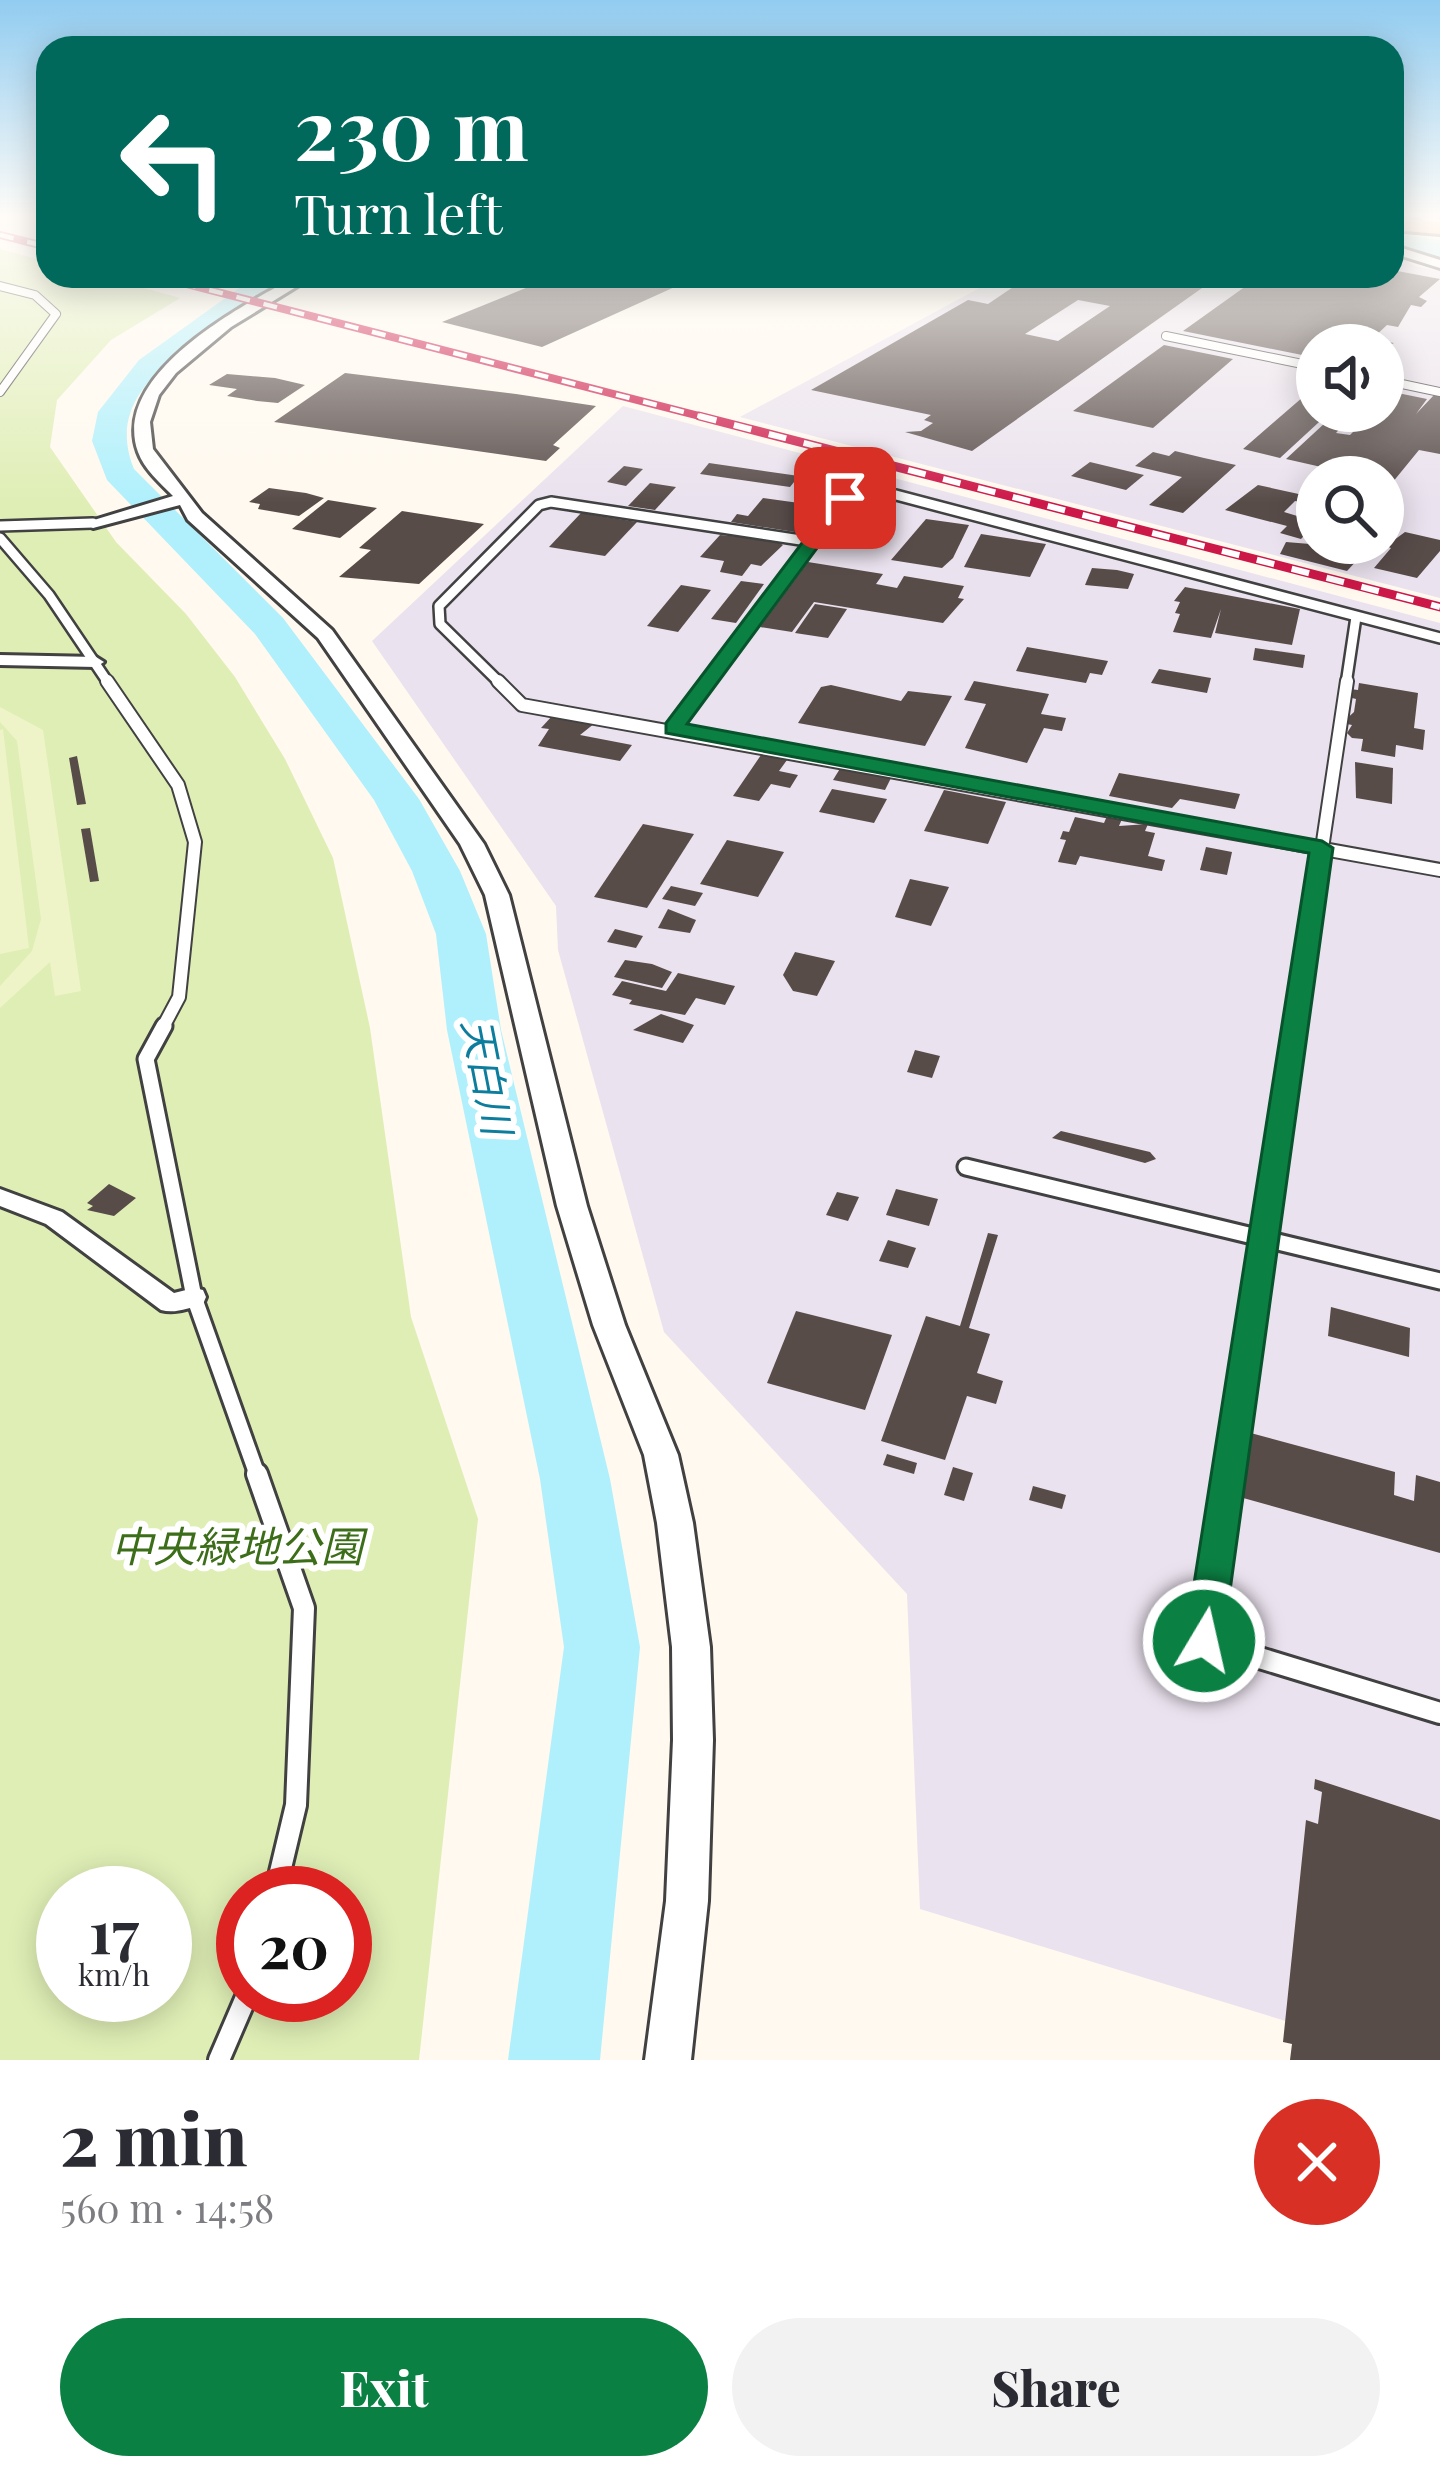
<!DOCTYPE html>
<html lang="en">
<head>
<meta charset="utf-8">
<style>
	:root { --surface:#fff; --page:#f2f2f3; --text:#2b2b33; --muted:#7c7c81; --accent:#0b8043 }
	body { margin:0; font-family:"Playfair Display","Noto Sans JP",serif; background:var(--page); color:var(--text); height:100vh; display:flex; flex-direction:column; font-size:45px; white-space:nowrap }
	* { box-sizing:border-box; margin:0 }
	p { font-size:39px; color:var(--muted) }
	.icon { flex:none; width:66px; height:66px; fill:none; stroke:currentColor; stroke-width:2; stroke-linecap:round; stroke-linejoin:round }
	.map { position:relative; height:2060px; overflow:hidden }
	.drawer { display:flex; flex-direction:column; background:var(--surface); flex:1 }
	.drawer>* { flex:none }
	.hud { position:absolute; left:36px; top:36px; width:1368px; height:252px; border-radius:36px; box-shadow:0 6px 30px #0003; background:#00695c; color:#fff; overflow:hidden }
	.controls { position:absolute; left:1296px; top:324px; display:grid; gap:24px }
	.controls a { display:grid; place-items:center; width:108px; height:108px; border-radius:50%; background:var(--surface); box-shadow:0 6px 30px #0003; font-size:60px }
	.speed { position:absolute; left:36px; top:1866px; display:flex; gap:24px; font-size:60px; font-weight:700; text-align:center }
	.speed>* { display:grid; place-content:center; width:156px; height:156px; border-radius:50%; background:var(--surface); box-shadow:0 6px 30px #0003; line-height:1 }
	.speed small { font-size:30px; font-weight:400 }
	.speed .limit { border:18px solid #d22; background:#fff; color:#111 }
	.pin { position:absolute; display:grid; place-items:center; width:102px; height:102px; color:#fff; margin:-51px; border-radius:24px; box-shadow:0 6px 18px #0006 }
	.me { position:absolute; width:132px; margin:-66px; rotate:9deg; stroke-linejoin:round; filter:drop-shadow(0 0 9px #0008) }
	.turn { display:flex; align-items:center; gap:42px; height:252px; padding:0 60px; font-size:54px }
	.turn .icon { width:156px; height:156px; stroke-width:2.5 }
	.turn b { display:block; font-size:84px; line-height:102px }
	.round { display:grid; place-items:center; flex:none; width:126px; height:126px; border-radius:63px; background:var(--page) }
	.head { display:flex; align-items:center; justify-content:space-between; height:204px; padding:0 60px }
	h1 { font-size:72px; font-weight:800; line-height:90px }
	.button { display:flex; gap:24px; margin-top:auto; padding:24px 60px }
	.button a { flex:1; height:138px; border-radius:72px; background:var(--accent); color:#fff; font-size:48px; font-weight:800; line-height:138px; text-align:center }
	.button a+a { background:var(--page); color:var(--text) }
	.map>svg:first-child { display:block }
</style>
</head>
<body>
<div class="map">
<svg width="1440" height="2060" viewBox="0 0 1440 2060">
	<rect width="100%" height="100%" fill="#fff9ef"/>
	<g fill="#eae2ee" fill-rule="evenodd">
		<path d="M1392 251 1414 266 1440 271V598L740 417 1002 276H1392ZM1317 345H1383V411H1317ZM1317 477H1383V543H1317Z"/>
		<path d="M623 406 1440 623V2060H1413L920 1909 907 1594 664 1332 558 950 556 906 372 641Z"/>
	</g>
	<path fill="#dfeeb5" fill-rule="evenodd" d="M0 249 48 262V276H100L180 298 111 340 57 400 50 447 116 542 186 614 235 677 285 759 333 858 370 1028 411 1317 478 1519 419 2060H0ZM63 1893H165V1995H63ZM243 1893H345V1995H243Z"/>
	<g fill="#eef4c8">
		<path d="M0 707 43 730 81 991 55 996 50 962 0 1008V986L32 951 41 919 17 741 0 722Z"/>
		<path d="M3 729 29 948 0 954V730Z"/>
	</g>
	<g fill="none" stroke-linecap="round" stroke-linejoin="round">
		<g fill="#aff0fc" fill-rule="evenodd">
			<path d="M1392 234 1440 240V256L1392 250Z"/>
			<path d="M256 276H287C239 333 93 368 134 469L283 618 419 799 460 871 486 934 501 1030 610 1479 640 1647 600 2060H508L564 1647 540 1479 447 1030 436 934 412 871 374 800 255 634 107 480 92 441 98 412 139 360Z"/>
		</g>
	</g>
	<g fill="#584c49" fill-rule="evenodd">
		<path d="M1392 270 1440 279 1419 297 1427 301 1421 307 1411 305 1398 327 1387 325 1372 339 1394 343 1383 349V345H1317V358L1183 331 1260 276H1392Z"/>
		<path d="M699 276 542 347 442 322 543 281 527 276Z"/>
		<path d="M1219 276 972 451 905 432 921 431 933 423 924 420 931 415 811 390 968 300 988 304 1028 277ZM1078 300 1110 306 1058 341 1025 334Z"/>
		<path d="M1164 345 1233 359 1153 428 1073 411Z"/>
		<path d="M345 373 516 394 596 406 553 445 560 448 546 461 274 422Z"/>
		<path d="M227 374 275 378 305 385 278 403 257 401 227 396 237 389 209 385Z"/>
		<path d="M1383 390 1427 399 1416 414 1434 395 1440 396V454L1419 450 1392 483 1286 459 1326 422 1343 425 1336 433 1350 435 1374 411H1383Z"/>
		<path d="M1317 393V411H1331L1280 458 1243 449 1303 397Z"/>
		<path d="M1175 451 1204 458 1236 465 1183 513 1149 505 1182 477 1135 466 1153 452 1169 456Z"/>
		<path d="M1090 462 1144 475 1126 490 1071 476Z"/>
		<path d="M709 463 799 476 790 487 700 474Z"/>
		<path d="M624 466 643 469 626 486 607 482Z"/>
		<path d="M650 483 676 487 655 510 628 506Z"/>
		<path d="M1258 485 1317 498 1316 505 1295 501 1284 512 1317 522 1301 539 1280 533 1287 526 1225 510Z"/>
		<path d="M269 488 306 493 324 498 299 516 258 509 260 504 249 502Z"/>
		<path d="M763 498 821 506 801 533 731 522 737 514 748 516Z"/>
		<path d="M328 500 377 508 340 538 292 529Z"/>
		<path d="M864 502 894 506 882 524 852 519Z"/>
		<path d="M402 511 484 524 419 584 339 577 371 550 359 548Z"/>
		<path d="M581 513 637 522 605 556 549 547Z"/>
		<path d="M926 519 969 525 953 558 942 568 891 560Z"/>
		<path d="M1405 532 1440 540V551L1417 578 1374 568 1391 548 1386 546Z"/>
		<path d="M981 534 1046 544 1030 577 964 567Z"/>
		<path d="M720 535 774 540 783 545 761 566 751 564 742 576 720 572 724 561 700 557Z"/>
		<path d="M1286 542 1310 544 1360 557 1347 571 1280 554Z"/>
		<path d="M808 562 883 574 876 584 897 588 904 576 964 586 958 598 964 599 943 623 814 602 792 632 760 627Z"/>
		<path d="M1092 568 1117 570 1134 574 1128 589 1085 585Z"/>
		<path d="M741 581 764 584 736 623 711 619Z"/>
		<path d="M681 585 711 590 678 632 647 626Z"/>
		<path d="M1185 587 1300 609 1292 645 1215 633 1221 609 1211 638 1173 632 1180 614 1175 613 1180 602 1174 601Z"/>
		<path d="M815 604 847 609 828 638 795 633Z"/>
		<path d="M1027 647 1108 661 1102 675 1090 673 1086 683 1016 671Z"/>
		<path d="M1255 648 1305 655 1303 668 1253 660Z"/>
		<path d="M1159 669 1211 678 1207 693 1151 683Z"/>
		<path d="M974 681 1049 694 1041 714 1066 718 1062 731 1044 728 1027 763 965 748 986 704 964 700Z"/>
		<path d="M1359 683 1418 693 1414 728 1425 730 1423 750 1396 745 1395 757 1361 751 1363 739 1352 738 1347 733 1352 725 1342 723 1354 712 1356 699 1348 697 1350 689 1358 690Z"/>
		<path d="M831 685 901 701 908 691 952 696 925 746 798 723 821 687Z"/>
		<path d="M553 715 595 723 580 735 632 745 620 761 538 746 549 729 541 728Z"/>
		<path d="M761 755 787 760 779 771 798 775 790 788 771 784 759 801 733 796Z"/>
		<path d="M77 756 86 804 77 805 69 758Z"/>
		<path d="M1355 762 1393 768 1392 804 1356 798Z"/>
		<path d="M841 767 892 776 885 790 833 780Z"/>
		<path d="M1119 773 1184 784 1240 794 1235 809 1180 799 1172 808 1109 796Z"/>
		<path d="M832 789 887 799 874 823 819 812Z"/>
		<path d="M944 790 1006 802 988 844 924 831Z"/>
		<path d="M1107 816 1122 819 1119 826 1148 824 1145 831 1155 833 1148 856 1165 860 1162 871 1080 856 1076 865 1058 862 1066 840 1060 839 1063 831 1069 832 1075 817 1104 823Z"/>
		<path d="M643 824 694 834 647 908 594 897Z"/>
		<path d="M90 828 99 881 90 882 81 829Z"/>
		<path d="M727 840 784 852 758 897 700 884Z"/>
		<path d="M1206 847 1232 852 1227 875 1200 870Z"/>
		<path d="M910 879 949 887 931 926 895 917Z"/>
		<path d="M671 886 703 893 695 906 662 899Z"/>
		<path d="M668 909 696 920 690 933 658 928Z"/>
		<path d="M615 929 643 936 636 948 607 942Z"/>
		<path d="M795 952 835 961 817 996 793 991 783 975Z"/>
		<path d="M625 960 652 964 672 972 662 988 614 977Z"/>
		<path d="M678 973 735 986 725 1005 696 998 685 1015 629 1004 632 1000 612 995 622 981 666 991Z"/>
		<path d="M661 1014 694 1025 683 1043 633 1030Z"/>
		<path d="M915 1050 940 1056 932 1078 907 1072Z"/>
		<path d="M1061 1131 1150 1152 1156 1159 1145 1163 1052 1138Z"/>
		<path d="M109 1184 136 1198 114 1216 87 1210 93 1206 87 1203Z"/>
		<path d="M896 1189 938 1199 929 1226 886 1215Z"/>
		<path d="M837 1192 859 1197 848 1221 826 1215Z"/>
		<path d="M988 1233 998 1235 969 1328 990 1334 977 1373 1003 1381 996 1404 967 1396 945 1460 881 1441 926 1316 960 1326Z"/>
		<path d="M888 1240 916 1248 908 1268 879 1261Z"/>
		<path d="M1331 1307 1410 1328 1409 1357 1328 1336Z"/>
		<path d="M796 1311 892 1335 865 1410 767 1383Z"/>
		<path d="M1247 1432 1395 1472 1394 1495 1414 1501 1416 1475 1440 1482V1553L1236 1496Z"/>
		<path d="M887 1454 917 1463 914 1474 883 1465Z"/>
		<path d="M953 1467 973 1473 964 1501 944 1495Z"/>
		<path d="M1033 1486 1066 1495 1062 1509 1029 1500Z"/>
		<path d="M1185 1658 1209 1665 1206 1686 1182 1678Z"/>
		<path d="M1315 1779 1440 1820V2060H1290L1292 2044 1283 2042 1306 1820 1318 1824 1322 1792 1314 1789Z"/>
	</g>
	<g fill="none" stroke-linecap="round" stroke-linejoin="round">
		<g stroke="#414141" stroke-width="10">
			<g id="service-far4">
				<path d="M0 286 35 295 56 314 0 392"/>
				<path d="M1166 336 1317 367"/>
				<path d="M1383 380 1440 392"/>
			</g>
		</g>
		<g stroke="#414141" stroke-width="14">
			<g id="service-far3">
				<path d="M0 526 93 523"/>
				<path d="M0 538 49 595 109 684"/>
				<path d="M501 684 440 624 439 606 539 505 551 502 814 542"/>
				<path d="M706 684 853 490 896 495 1440 638"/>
				<path d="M1346 684 1356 617"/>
			</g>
		</g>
		<g stroke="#414141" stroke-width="16">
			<g id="service-far2">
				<path d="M107 681 178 785 195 842 179 997 162 1029"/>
				<path d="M498 681 522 705 1440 870"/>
				<path d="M673 728 709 681"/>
				<path d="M1295 1029 1347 681"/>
			</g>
		</g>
		<g stroke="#414141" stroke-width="21">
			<g id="service-far1">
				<path d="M164 1026 146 1059 194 1297 258 1477"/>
				<path d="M966 1167 1440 1281"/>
				<path d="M1228 1477 1295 1026"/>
			</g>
		</g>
		<g stroke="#414141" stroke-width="26">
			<g id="service">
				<path d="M257 1474 304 1608 296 1805 275 1893"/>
				<path d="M1229 1474 1204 1641 1440 1713"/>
				<path d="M219 2060 247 1995"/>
			</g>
		</g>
		<g stroke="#414141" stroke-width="6">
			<g id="pedestrian">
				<path d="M0 655 96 657 104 662 96 667 0 665Z"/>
				<path d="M0 1189 62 1212 174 1293 194 1288 203 1290 206 1297 203 1304C189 1308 175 1314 161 1310L46 1224 0 1206Z"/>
			</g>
		</g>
		<g stroke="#414141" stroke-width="6">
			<g id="minor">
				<path d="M1392 245 1440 260V268L1392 253Z"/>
				<path d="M297 276H314L231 327 176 373 159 395 150 422 153 449 202 513 332 630 484 844 509 895 587 1206 625 1325 678 1455 693 1523 710 1647 713 1740 708 1901 691 2060H645L666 1901 673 1740 672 1647 657 1523 644 1455 593 1325 557 1206 485 895 460 844 318 638 188 520 180 505 93 528 84 523 173 496C160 483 144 469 138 452 110 374 243 305 297 276Z"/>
			</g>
		</g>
		<g stroke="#414141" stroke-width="6">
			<path id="tertiary" d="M1415 214H1433L1440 220V234Z"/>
		</g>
		<g stroke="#1f1f1f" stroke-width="6">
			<path id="trunk" d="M1392 218 1440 222V234L1392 230Z"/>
		</g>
		<use href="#service-far4" stroke="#fff" stroke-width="8"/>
		<use href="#service-far3" stroke="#fff" stroke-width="9"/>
		<use href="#service-far2" stroke="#fff" stroke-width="12"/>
		<use href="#service-far1" stroke="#fff" stroke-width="15"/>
		<use href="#service" stroke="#fff" stroke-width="20"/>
		<use href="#pedestrian" fill="#fff" fill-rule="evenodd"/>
		<use href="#minor" fill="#fff" fill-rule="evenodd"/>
		<use href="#tertiary" fill="#fff" fill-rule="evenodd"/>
		<use href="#trunk" fill="#ff9756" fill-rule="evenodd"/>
		<g stroke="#cc1848" stroke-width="8">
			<g id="rail-far1">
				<path d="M0 235 48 247"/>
				<path d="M155 276 711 419"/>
			</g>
		</g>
		<g stroke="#cc1848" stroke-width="9">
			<path id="rail" d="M699 416 1440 607"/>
		</g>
		<use href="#rail-far1" stroke="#fff" stroke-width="4.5" stroke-dasharray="14" stroke-linecap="butt"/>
		<use href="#rail" stroke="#fff" stroke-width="6" stroke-dasharray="18" stroke-linecap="butt"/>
	</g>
	<linearGradient id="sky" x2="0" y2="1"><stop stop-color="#91ccf0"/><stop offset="0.43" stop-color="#fffcf8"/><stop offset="1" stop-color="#fffcf8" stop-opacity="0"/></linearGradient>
	<rect width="1440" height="503" fill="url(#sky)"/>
	<path fill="#0b8043" stroke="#07532c" stroke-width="3" d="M839 494 854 498 687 724 1322 841 1333 848 1223 1641 1218 1653 1204 1658 1190 1653 1185 1641 1309 853 666 733V723Z"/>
	<g text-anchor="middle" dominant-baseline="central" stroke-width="12" stroke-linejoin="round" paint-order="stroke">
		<g font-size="39" font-style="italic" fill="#0c7d9d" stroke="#fff">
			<text transform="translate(489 1076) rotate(79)">天白川</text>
		</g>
		<g font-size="42" font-style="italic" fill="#3c6d18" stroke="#fff">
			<text x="237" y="1545">中央緑地公園</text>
		</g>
	</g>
</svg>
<div class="controls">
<a><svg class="icon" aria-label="sound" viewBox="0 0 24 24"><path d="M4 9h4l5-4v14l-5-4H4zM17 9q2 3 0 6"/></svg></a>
<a><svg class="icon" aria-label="search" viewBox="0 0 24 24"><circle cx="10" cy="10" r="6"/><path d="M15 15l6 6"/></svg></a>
</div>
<div class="speed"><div>17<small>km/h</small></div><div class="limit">20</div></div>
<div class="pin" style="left:845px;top:498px;background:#d93025"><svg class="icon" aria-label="arrive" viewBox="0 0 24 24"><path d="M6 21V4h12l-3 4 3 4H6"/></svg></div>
<svg class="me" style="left:1204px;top:1641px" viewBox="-20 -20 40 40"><circle r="17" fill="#0b8043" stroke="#fff" stroke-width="3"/><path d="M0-11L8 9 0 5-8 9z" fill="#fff"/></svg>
<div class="hud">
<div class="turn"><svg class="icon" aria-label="left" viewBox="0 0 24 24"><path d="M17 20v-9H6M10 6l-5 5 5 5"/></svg><div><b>230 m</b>Turn left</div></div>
</div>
</div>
<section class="drawer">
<div class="head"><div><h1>2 min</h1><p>560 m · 14:58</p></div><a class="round" style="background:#d93025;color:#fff"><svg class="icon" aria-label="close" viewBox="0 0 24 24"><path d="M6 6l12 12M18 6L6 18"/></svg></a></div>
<div class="button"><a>Exit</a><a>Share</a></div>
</section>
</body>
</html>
